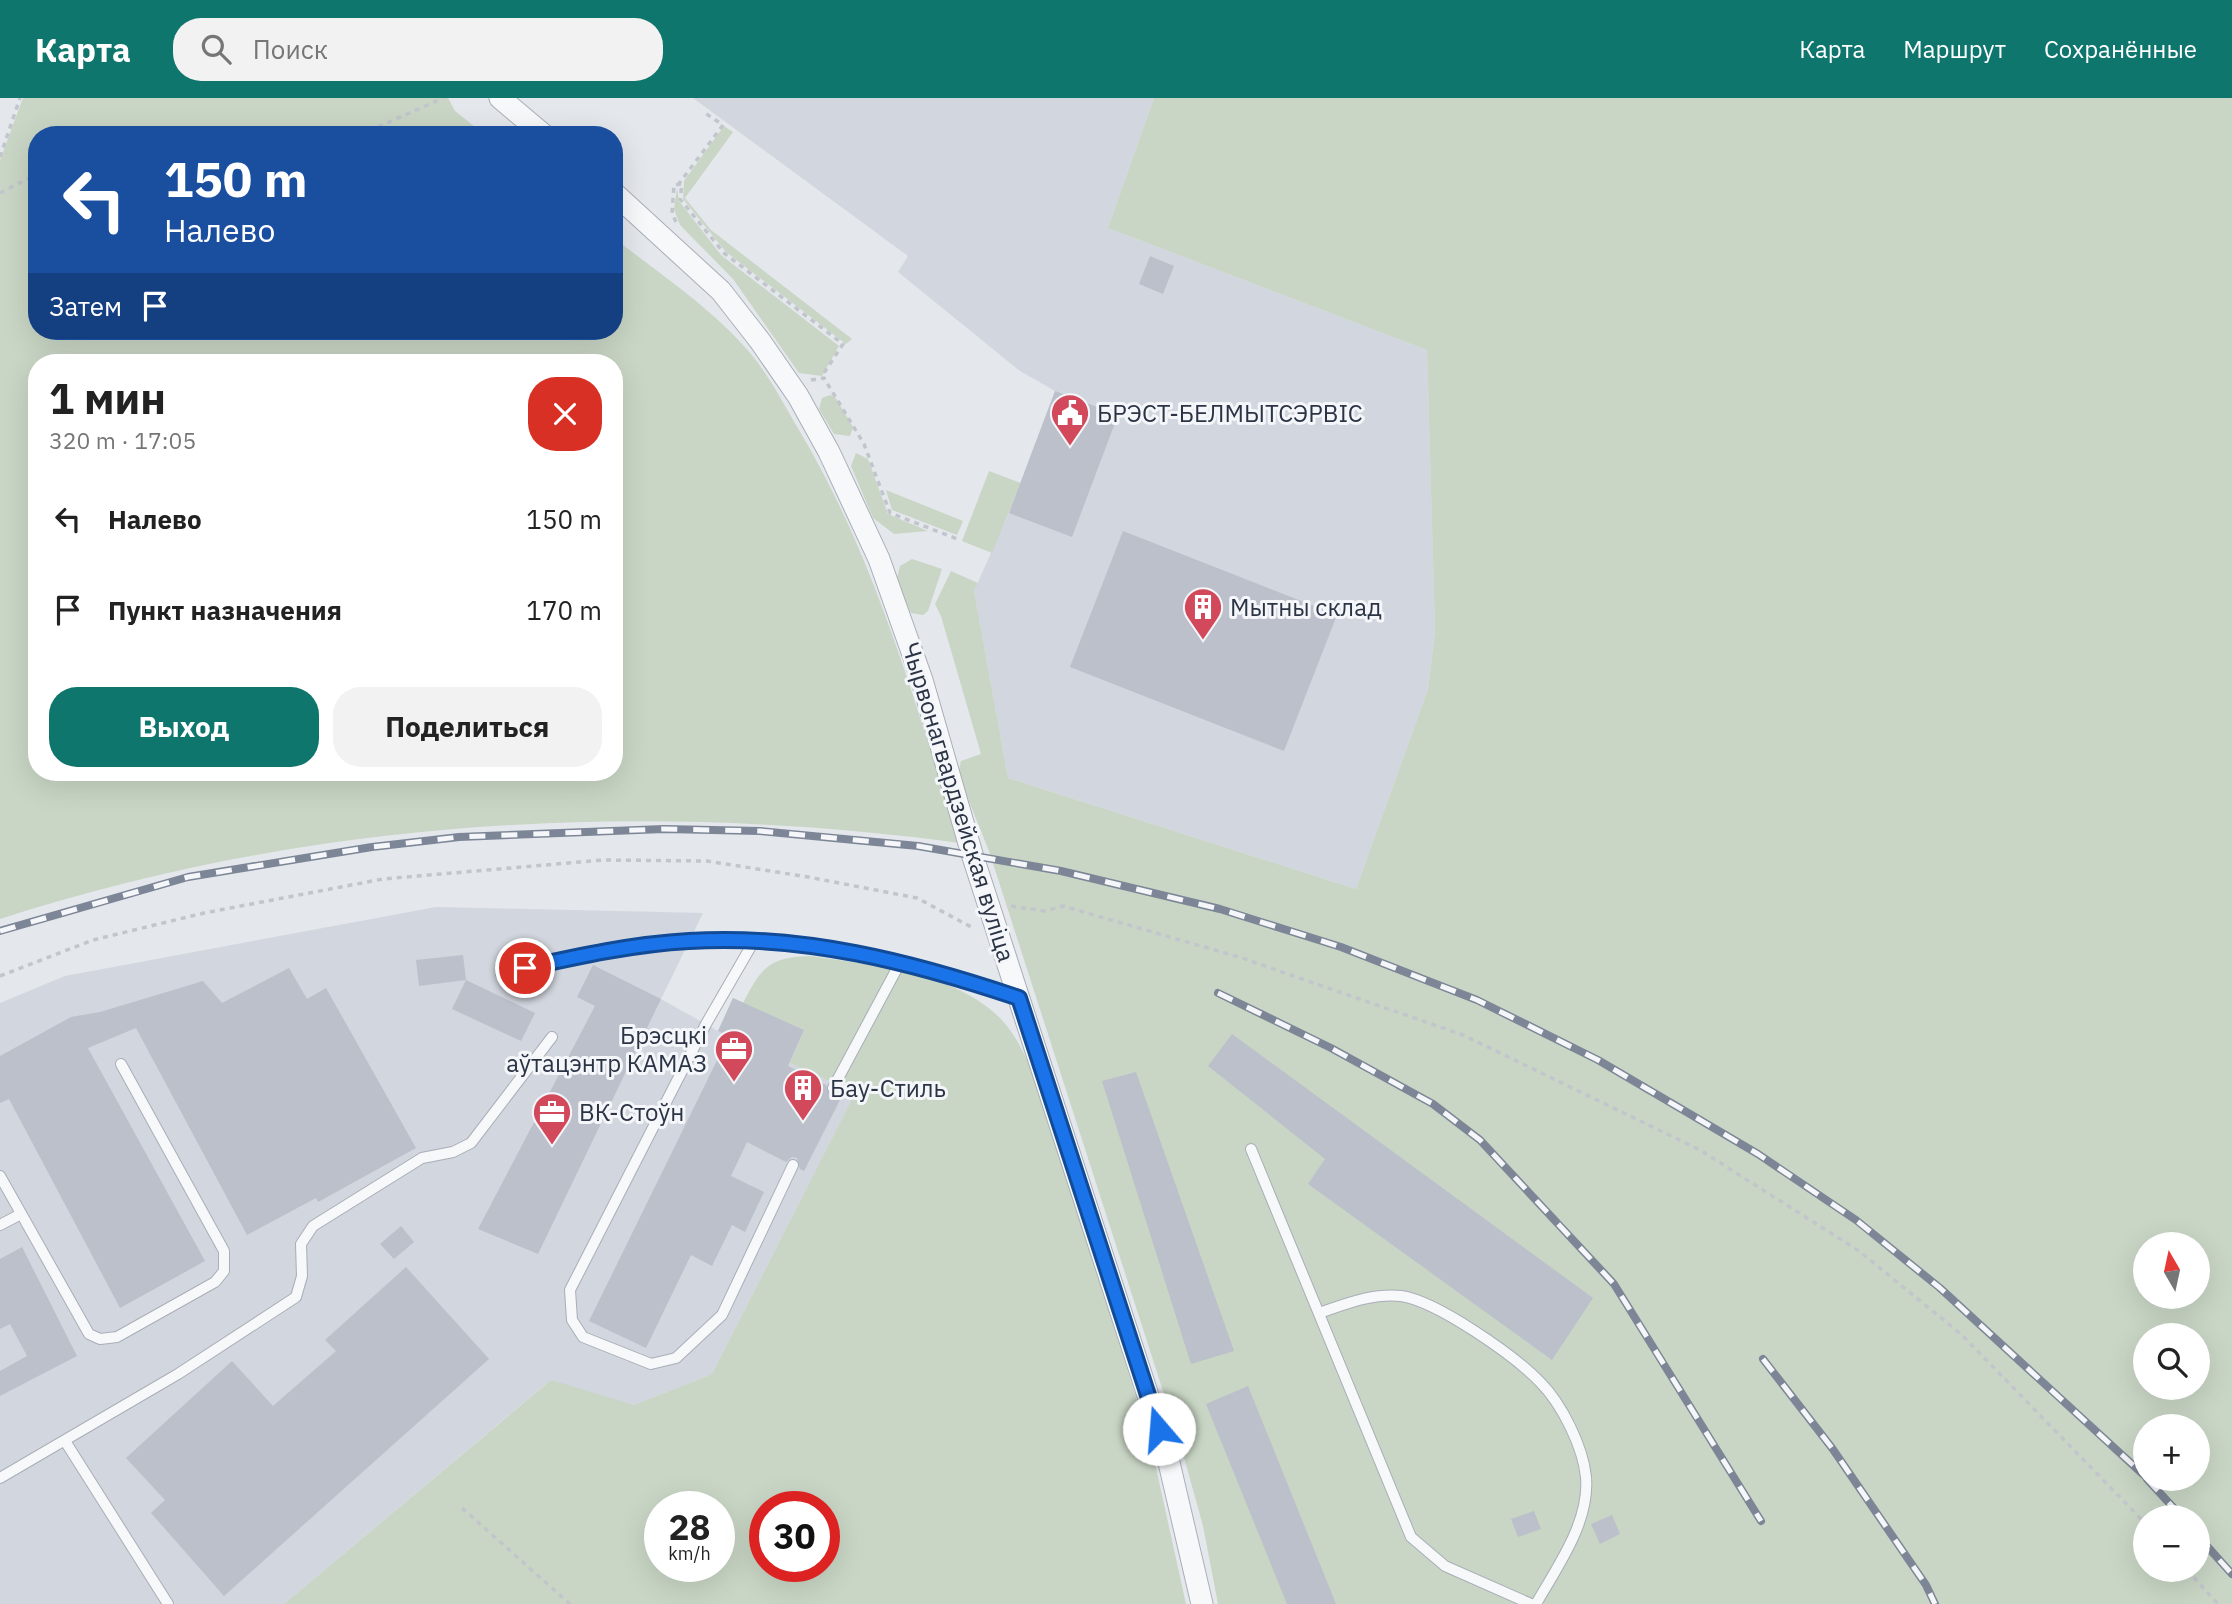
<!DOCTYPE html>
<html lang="ru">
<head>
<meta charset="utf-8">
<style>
	:root { --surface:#fff; --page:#f2f2f2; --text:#222; --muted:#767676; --accent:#0f766e }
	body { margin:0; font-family:"IBM Plex Sans",sans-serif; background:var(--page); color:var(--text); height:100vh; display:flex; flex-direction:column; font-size:26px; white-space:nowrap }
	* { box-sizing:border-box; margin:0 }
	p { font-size:23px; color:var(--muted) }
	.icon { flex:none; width:38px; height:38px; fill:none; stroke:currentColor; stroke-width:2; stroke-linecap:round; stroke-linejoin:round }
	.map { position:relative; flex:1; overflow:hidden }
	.drawer { position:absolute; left:28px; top:256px; width:595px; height:427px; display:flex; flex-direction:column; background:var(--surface); border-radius:28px; box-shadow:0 7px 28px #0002 }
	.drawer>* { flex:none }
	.hud { position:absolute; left:28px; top:28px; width:595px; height:214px; border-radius:28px; box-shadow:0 7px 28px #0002; background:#1a4fa0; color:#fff; overflow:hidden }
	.needle { width:46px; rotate:351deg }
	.buttons { position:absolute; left:2133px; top:1134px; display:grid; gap:14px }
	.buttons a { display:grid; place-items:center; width:77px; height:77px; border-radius:50%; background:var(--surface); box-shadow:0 7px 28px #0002; font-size:35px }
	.speed { position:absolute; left:644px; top:1393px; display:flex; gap:14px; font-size:35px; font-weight:700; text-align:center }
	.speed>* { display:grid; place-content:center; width:91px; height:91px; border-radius:50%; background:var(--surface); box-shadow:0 7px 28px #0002; line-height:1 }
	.speed small { font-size:18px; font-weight:400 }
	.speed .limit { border:10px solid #d22; background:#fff; color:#111 }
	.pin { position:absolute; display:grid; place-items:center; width:60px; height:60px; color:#fff; margin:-30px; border:4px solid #fff; border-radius:50%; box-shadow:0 2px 7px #0007 }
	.me { position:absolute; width:77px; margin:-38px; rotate:342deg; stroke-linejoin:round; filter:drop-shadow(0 0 5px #0008) }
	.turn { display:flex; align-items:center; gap:24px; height:147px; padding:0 21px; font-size:32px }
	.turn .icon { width:91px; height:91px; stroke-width:2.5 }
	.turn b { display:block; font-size:49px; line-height:60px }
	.then { display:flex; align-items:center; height:66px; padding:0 21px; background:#0003; gap:14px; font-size:26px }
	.round { display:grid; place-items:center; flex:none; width:74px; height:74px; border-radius:28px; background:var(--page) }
	.overview { display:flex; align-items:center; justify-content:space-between; height:119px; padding:0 21px }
	h1 { font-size:42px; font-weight:700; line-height:52px }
	.primary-button { display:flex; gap:14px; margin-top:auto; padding:14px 21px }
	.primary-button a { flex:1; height:80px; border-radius:28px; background:var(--accent); color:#fff; font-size:28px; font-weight:700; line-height:80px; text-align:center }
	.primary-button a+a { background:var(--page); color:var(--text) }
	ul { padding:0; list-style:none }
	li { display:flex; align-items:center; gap:21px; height:91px; padding:0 21px }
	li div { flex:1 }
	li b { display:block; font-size:26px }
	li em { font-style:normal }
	header { display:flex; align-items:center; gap:42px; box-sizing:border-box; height:98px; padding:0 35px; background:var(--accent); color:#fff }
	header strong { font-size:33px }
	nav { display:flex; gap:38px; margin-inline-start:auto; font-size:24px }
	.search { width:490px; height:63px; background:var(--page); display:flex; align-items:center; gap:18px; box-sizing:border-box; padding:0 24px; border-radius:28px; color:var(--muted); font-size:26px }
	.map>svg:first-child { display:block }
</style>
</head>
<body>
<header>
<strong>Карта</strong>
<div class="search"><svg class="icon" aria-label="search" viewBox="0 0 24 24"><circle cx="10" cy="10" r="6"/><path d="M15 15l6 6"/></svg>Поиск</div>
<nav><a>Карта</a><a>Маршрут</a><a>Сохранённые</a></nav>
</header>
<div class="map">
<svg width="2232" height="1506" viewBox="0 0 2232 1506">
	<rect width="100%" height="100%" fill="#e4e7ec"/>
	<g fill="#d2d6de">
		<path d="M693 0H1154L1108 130 1427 252 1435 533 1428 591 1356 791 1008 680 974 493 1009 415 1055 293 1020 273 898 174 908 158Z"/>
		<path d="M436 809 703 815 661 901 718 933 733 900 804 932 790 965 855 995 712 1276 634 1307 547 1285 284 1506H0V905L65 878Z"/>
	</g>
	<g fill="#c9d6c5" fill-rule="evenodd">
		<path d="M23 0H448L455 13 485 37H37V233H614V140C661 177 712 210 751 256 770 279 784 307 799 332 876 461 914 603 960 745 639 702 309 721 0 821V62ZM37 264H614V674H37Z"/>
		<path d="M1154 0H2232V1506H1218L1203 1428 1182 1352 989 753 958 676 961 663 981 656 941 518 935 506 951 473 978 485 974 493 1008 680 1356 791 1428 591 1435 533 1427 252 1108 130ZM2146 1146H2198V1199H2146ZM2146 1237H2198V1290H2146ZM2146 1328H2198V1381H2146ZM2146 1419H2198V1472H2146Z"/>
		<path d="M724 28 733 34 685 100 711 132 852 241 846 246 726 154 683 101 684 83Z"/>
		<path d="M677 90 679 103 721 157 839 248 822 278 799 275 733 181 680 127 674 111Z"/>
		<path d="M830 297 835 299 853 329 850 338 834 336 819 311 822 300Z"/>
		<path d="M856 355 868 361 888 416 928 433 894 436 873 420 851 368Z"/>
		<path d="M989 373 1021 385 992 455 962 443Z"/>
		<path d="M886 392 963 423 957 437 892 412Z"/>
		<path d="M912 461 942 471 928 513 923 517 911 515 896 484 900 468Z"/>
		<path d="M810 858C872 867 955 874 1001 921 1024 946 1035 981 1046 1012L1151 1347 1186 1506H284L551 1282 634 1307 712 1276 855 995 790 965 804 932 743 905C761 870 769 859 810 858ZM660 1409H719V1468H660ZM765 1409H824V1468H765Z"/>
	</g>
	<g fill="#bbc0ca">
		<path d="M1150 158 1174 168 1163 196 1139 186Z"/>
		<path d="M1055 293 1118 317 1072 439 1009 415Z"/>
		<path d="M1123 433 1337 517 1284 653 1070 569Z"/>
		<path d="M463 857 466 882 419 888 416 862Z"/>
		<path d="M593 867 661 901 538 1156 478 1131 595 908 577 899Z"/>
		<path d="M289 870 307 901 326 890 416 1050 318 1104 316 1100 247 1137 136 930 88 950 205 1163 120 1210 9 1001 0 1005V958L71 919 100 914 203 883 222 905Z"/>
		<path d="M466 882 535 915 521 943 452 911Z"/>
		<path d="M733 900 804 932 788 968 826 987 830 997 843 996 804 1073 800 1071 797 1060 792 1059 786 1064 747 1044 731 1078 764 1094 745 1134 732 1127 712 1168 691 1157 646 1250 589 1223 729 938 718 933Z"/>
		<path d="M1232 936 1593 1200 1552 1262 1308 1086 1325 1061 1208 968Z"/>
		<path d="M1136 974 1234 1253 1191 1266 1102 983Z"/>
		<path d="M401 1128 414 1144 394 1161 380 1146Z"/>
		<path d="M22 1149 77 1258 0 1298V1273L27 1258 10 1226 0 1231V1161Z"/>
		<path d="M406 1169 489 1261 224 1498 151 1415 165 1402 126 1360 232 1263 273 1308 336 1253 325 1242Z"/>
		<path d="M1248 1288 1336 1506H1287L1206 1306Z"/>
		<path d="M1534 1413 1541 1431 1518 1439 1511 1421Z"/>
		<path d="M1612 1417 1620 1436 1600 1446 1591 1426Z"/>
	</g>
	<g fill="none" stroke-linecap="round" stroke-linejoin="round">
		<g stroke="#a9aeb7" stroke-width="12">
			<g id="service">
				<path d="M754 843 706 926 570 1192 572 1222 583 1239 651 1266 676 1260 722 1217 793 1067"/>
				<path d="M501 876C563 862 627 845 690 843 805 838 912 863 1019 900"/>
				<path d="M833 990 901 863"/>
				<path d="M1251 1051 1411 1439 1445 1468 1531 1506"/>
				<path d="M0 1078 89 1236 100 1241 117 1239 215 1184 224 1173V1153L121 966"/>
				<path d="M0 1127 21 1116"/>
				<path d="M1319 1215C1346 1206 1372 1195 1401 1198 1437 1203 1515 1258 1540 1284 1562 1306 1583 1349 1586 1379 1590 1424 1557 1469 1536 1506"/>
				<path d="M65 1343 168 1506"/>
				<path d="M0 1380 178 1276 296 1199 302 1178 301 1146 313 1128 422 1060 453 1054 471 1045 552 939"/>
			</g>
		</g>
		<g stroke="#a9aeb7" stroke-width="23">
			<g id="minor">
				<path d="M500 0 544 37"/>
				<path d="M614 95 721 193 760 243 798 298 829 354 879 461 922 582 972 756 1167 1356 1202 1506"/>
			</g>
		</g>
		<g stroke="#c2c5cb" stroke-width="3.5" stroke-dasharray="5 5" stroke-linecap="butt">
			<path d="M360 37 443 0"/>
			<path d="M0 59 20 0"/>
			<path d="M678 87 723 27 705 15"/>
			<path d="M0 95 37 76"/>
			<path d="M676 124 672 115 674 87 682 86 680 101 724 155 843 246 824 275V280"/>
			<path d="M811 282 824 280 864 346 890 415 960 442"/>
			<path d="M1011 808 1045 813 1063 808 1242 860 1463 937 1700 1052 1859 1153 1962 1237 2146 1426"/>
			<path d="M0 878 93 842 204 815 383 781 603 762 707 763 808 779 917 800 975 831"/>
			<path d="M462 1410 570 1506"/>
			<path d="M2187 1472 2218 1506"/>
		</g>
		<use href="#service" stroke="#f7f8fa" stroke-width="10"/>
		<use href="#minor" stroke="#f7f8fa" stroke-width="21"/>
		<g stroke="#7d8696" stroke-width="8">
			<g id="rail">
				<path d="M0 833 188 779 372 749 459 739 664 731 760 733 918 748 1061 773 1220 811 1341 849 1477 902 1598 962 1758 1056 1856 1122 1940 1190 2146 1379"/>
				<path d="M1218 895 1331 950 1433 1006 1480 1042 1614 1186 1761 1423"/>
				<path d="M1763 1261 1832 1350 1926 1487 1935 1506"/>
				<path d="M2147 1381 2182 1419"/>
				<path d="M2198 1438 2232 1476"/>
			</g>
		</g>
		<use href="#rail" stroke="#f4f6f9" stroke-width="5" stroke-dasharray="16" stroke-linecap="butt"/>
	</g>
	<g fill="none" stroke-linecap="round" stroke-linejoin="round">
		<g stroke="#114b97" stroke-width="18">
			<path id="route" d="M525 870C579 858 634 846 689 843 803 836 912 864 1019 900L1159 1331"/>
		</g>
		<use href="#route" stroke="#1a73e8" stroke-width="12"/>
	</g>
	<defs>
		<g id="civic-pin" transform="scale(2.0125)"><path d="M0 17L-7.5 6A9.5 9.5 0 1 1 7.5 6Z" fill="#d1495b" stroke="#f4f6f9"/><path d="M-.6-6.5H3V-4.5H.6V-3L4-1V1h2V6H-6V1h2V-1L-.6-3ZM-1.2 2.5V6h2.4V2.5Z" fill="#fff"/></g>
		<g id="building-pin" transform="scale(2.0125)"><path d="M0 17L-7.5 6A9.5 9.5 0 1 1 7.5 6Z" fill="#d1495b" stroke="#f4f6f9"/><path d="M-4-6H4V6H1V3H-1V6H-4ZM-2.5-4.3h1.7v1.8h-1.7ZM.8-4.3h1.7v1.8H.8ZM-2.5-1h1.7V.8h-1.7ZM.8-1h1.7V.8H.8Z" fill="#fff"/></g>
		<g id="office-pin" transform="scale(2.0125)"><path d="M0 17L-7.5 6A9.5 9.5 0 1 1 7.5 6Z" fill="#d1495b" stroke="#f4f6f9"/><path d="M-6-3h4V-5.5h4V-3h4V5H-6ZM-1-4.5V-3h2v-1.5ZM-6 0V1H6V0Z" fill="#fff"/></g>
	</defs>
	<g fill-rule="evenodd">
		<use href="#civic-pin" x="1070" y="315"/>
		<use href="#building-pin" x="1203" y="509"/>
		<use href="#office-pin" x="734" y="951"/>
		<use href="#building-pin" x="803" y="990"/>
		<use href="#office-pin" x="552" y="1014"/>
	</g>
	<g text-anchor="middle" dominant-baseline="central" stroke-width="6" stroke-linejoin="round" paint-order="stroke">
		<g font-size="24" fill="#2b3445" stroke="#f4f6f9" text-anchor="start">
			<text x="1097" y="315">БРЭСТ-БЕЛМЫТСЭРВІС</text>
			<text x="1230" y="509">Мытны склад</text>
			<text x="707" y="937" text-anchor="end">Брэсцкі<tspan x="707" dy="28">аўтацэнтр КАМАЗ</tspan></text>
			<text x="830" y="990">Бау-Стиль</text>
			<text x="579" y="1014">ВК-Стоўн</text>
		</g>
		<g font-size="24" fill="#2b3445" stroke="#f4f6f9">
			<text transform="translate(959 704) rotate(73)">Чырвонагвардзейская вуліца</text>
		</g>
	</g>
</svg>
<div class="buttons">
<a><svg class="needle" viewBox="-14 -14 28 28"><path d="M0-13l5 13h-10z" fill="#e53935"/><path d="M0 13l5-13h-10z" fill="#767676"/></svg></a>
<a><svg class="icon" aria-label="search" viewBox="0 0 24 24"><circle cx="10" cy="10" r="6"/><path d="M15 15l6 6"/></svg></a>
<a>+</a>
<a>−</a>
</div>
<div class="speed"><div>28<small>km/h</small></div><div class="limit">30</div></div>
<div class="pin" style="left:525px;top:870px;background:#d93025"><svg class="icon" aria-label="arrive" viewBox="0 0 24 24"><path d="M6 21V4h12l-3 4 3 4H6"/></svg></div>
<svg class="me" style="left:1159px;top:1331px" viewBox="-20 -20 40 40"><circle r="19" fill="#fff"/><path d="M0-13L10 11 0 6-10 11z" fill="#1a73e8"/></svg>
<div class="hud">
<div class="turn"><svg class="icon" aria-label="left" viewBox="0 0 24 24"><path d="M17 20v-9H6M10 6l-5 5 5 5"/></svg><div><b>150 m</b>Налево</div></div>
<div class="then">Затем<svg class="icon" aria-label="arrive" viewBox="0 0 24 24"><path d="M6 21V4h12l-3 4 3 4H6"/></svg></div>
</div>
<section class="drawer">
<div class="overview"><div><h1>1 мин</h1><p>320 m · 17:05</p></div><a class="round" style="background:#d93025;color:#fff"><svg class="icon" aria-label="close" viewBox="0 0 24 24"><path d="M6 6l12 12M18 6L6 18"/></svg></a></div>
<ul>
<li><svg class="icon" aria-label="left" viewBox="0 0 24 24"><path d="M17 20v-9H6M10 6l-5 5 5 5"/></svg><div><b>Налево</b></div><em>150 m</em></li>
<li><svg class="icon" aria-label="arrive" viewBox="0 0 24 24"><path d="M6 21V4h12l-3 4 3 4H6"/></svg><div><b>Пункт назначения</b></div><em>170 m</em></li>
</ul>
<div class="primary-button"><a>Выход</a><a>Поделиться</a></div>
</section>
</div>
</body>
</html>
